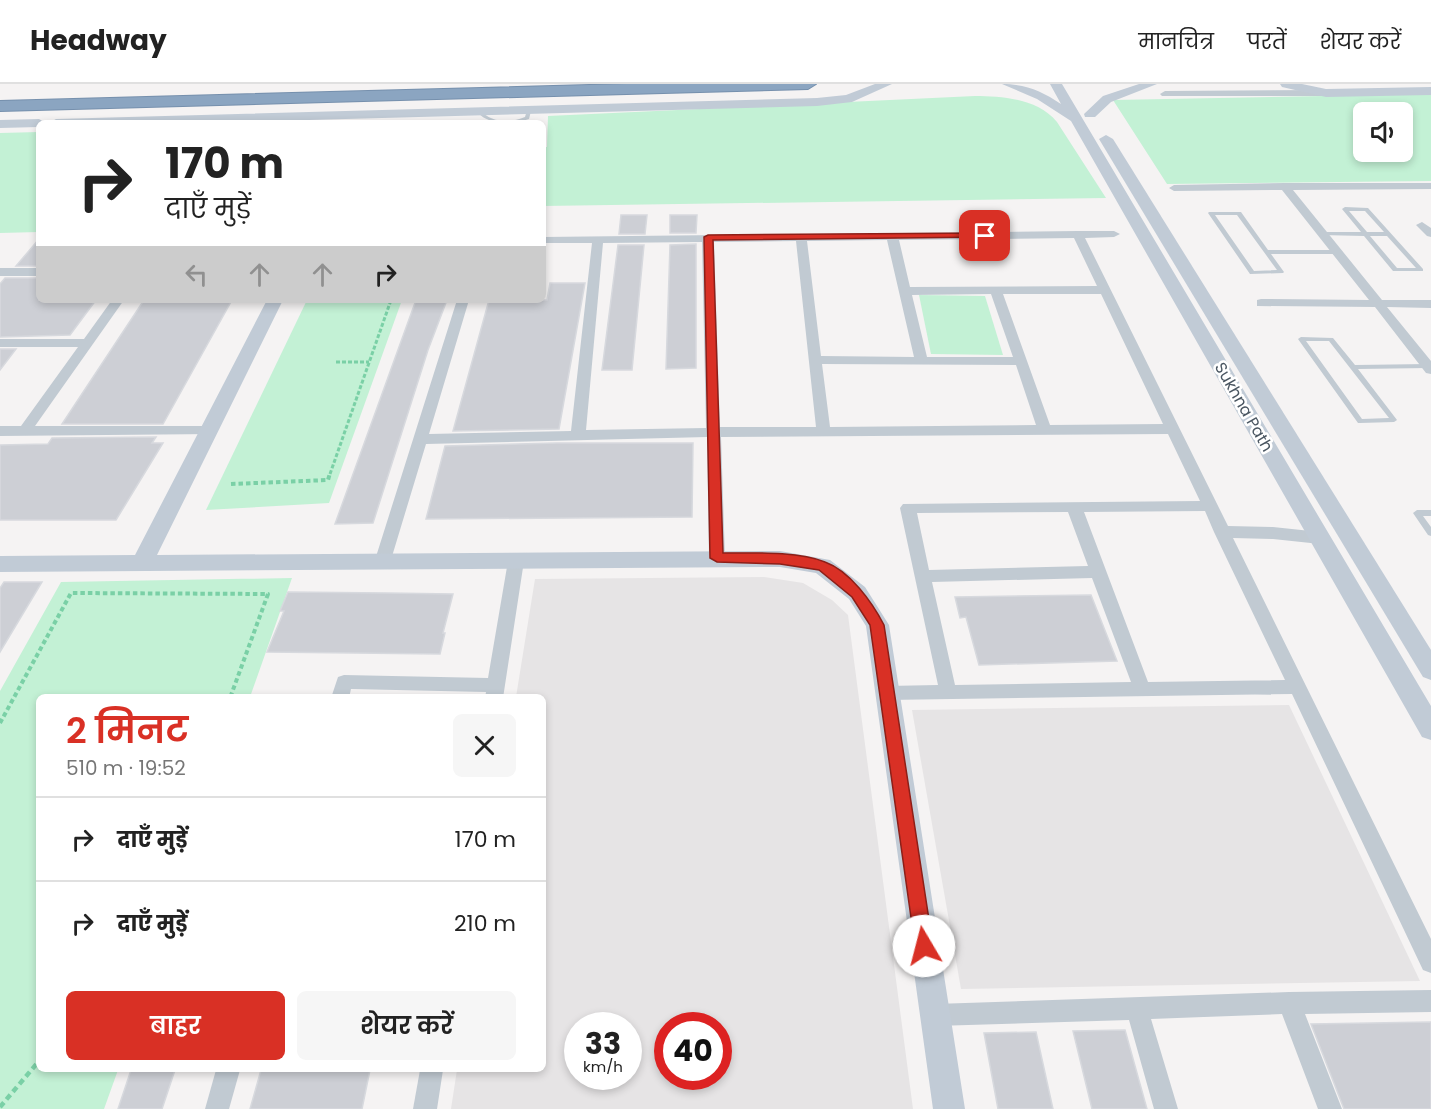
<!DOCTYPE html>
<html lang="hi">
<head>
<meta charset="utf-8">
<style>
	:root { --surface:#fff; --page:#f6f6f6; --text:#222; --muted:#767676; --line:#e0e0e0; --accent:#d93025 }
	body { margin:0; font-family:Poppins,"Noto Sans Devanagari",sans-serif; background:var(--page); color:var(--text); height:100vh; display:flex; flex-direction:column; font-size:22px; white-space:nowrap }
	* { box-sizing:border-box; margin:0 }
	p { font-size:20px; color:var(--muted) }
	.icon { flex:none; width:33px; height:33px; fill:none; stroke:currentColor; stroke-width:2; stroke-linecap:round; stroke-linejoin:round }
	.map { position:relative; flex:1; overflow:hidden }
	.side { position:absolute; left:36px; top:610px; width:510px; height:378px; display:flex; flex-direction:column; background:var(--surface); border-radius:9px; box-shadow:0 3px 9px #0003 }
	.side>* { flex:none }
	.hud { position:absolute; left:36px; top:36px; width:510px; height:183px; border-radius:9px; box-shadow:0 3px 9px #0003; background:#fff; color:var(--text); overflow:hidden }
	.fabs { position:absolute; left:1353px; top:18px; display:grid; gap:12px }
	.fabs a { display:grid; place-items:center; width:60px; height:60px; border-radius:9px; background:var(--surface); box-shadow:0 3px 9px #0003; font-size:30px }
	.speed { position:absolute; left:564px; top:928px; display:flex; gap:12px; font-size:30px; font-weight:700; text-align:center }
	.speed>* { display:grid; place-content:center; width:78px; height:78px; border-radius:50%; background:var(--surface); box-shadow:0 3px 9px #0003; line-height:1 }
	.speed small { font-size:15px; font-weight:400 }
	.speed .limit { border:9px solid #d22; background:#fff; color:#111 }
	.pin { position:absolute; display:grid; place-items:center; width:51px; height:51px; color:#fff; margin:-26px; border-radius:12px; box-shadow:0 3px 9px #0006 }
	.me { position:absolute; width:66px; margin:-33px; rotate:352deg; stroke-linejoin:round; filter:drop-shadow(0 0 4px #0008) }
	.turn { display:flex; align-items:center; gap:21px; height:126px; padding:0 30px; font-size:27px }
	.turn .icon { width:78px; height:78px; stroke-width:2.5 }
	.turn b { display:block; font-size:42px; line-height:51px }
	.lanes { display:flex; align-items:center; height:57px; padding:0 30px; background:#0003; justify-content:center; gap:30px; direction:ltr }
	.lanes .off { opacity:.35 }
	.round { display:grid; place-items:center; flex:none; width:63px; height:63px; border-radius:9px; background:var(--page) }
	.head { display:flex; align-items:center; justify-content:space-between; height:102px; padding:0 30px }
	h1 { font-size:36px; font-weight:600; line-height:45px; color:var(--accent) }
	.button { display:flex; gap:12px; margin-top:auto; padding:12px 30px }
	.button a { flex:1; height:69px; border-radius:9px; background:var(--accent); color:#fff; font-size:24px; font-weight:600; line-height:69px; text-align:center }
	.button a+a { background:var(--page); color:var(--text) }
	ul { padding:0; list-style:none }
	li { display:flex; align-items:center; gap:18px; height:84px; padding:0 30px; border-top:2px solid var(--line) }
	li div { flex:1 }
	li b { display:block; font-size:22px }
	li em { font-style:normal }
	header { display:flex; align-items:center; gap:36px; box-sizing:border-box; height:84px; padding:0 30px; background:var(--surface); border-bottom:2px solid var(--line) }
	header strong { font-size:28px }
	nav { display:flex; gap:33px; margin-inline-start:auto; font-size:21px }
	.map>svg:first-child { display:block }
</style>
</head>
<body>
<header>
<strong>Headway</strong>
<nav><a>मानचित्र</a><a>परतें</a><a>शेयर करें</a></nav>
</header>
<div class="map">
<svg width="1431" height="1025" viewBox="0 0 1431 1025">
	<rect width="100%" height="100%" fill="#f5f3f3"/>
	<g fill="#e6e4e5" fill-rule="evenodd">
		<path d="M764 493 803 499 832 516 848 531 913 1025H451L457 986H543V614L516 613 535 495ZM578 942H628V993H578ZM668 942H718V993H668Z"/>
		<path d="M1289 621 1420 897 961 905 912 626Z"/>
	</g>
	<g fill="#c3f1d5" fill-rule="evenodd">
		<path d="M1431 10V97L1167 100 1113 16ZM1364 28H1402V68H1364Z"/>
		<path d="M975 12C1003 12 1038 15 1057 38L1106 114 543 122V63H547L548 32Z"/>
		<path d="M39 48V148L0 149V49Z"/>
		<path d="M919 211 985 212 1003 271 931 270Z"/>
		<path d="M307 216H402L329 419 206 426Z"/>
		<path d="M292 494 250 613 39 614V986H118L104 1025H0V607L61 498Z"/>
	</g>
	<g fill="#cdcfd5" stroke="#d7d9de" stroke-width="1.5">
		<path d="M621 131H647L645 150H619Z"/>
		<path d="M670 131H697L696 149H670Z"/>
		<path d="M39 155V182H16Z"/>
		<path d="M696 160V284L666 285 670 161Z"/>
		<path d="M618 161H644L632 286H602Z"/>
		<path d="M5 194H39V216H96L70 251 0 253V200Z"/>
		<path d="M550 199H585L559 345 453 347 489 216H547Z"/>
		<path d="M144 216H232L163 340H62Z"/>
		<path d="M416 216H447L428 266 373 439 335 440Z"/>
		<path d="M0 265H16L0 286Z"/>
		<path d="M156 353 152 359H163L116 436H0V361L48 360 52 354Z"/>
		<path d="M557 359H693L692 433 426 435 445 362Z"/>
		<path d="M4 498H42L0 568V504Z"/>
		<path d="M288 508 387 509 453 510 443 549H445L440 570 267 568 284 527H280Z"/>
		<path d="M1091 511 1117 577 979 581 966 533 960 534 955 513Z"/>
		<path d="M1431 938V1025H1344L1311 940Z"/>
		<path d="M1125 946 1147 1025H1092L1073 947Z"/>
		<path d="M1036 948 1053 1025H998L984 949Z"/>
		<path d="M131 986H175L162 1025H118Z"/>
		<path d="M261 986H370L362 1025H250Z"/>
	</g>
	<g fill="none" stroke-linecap="round" stroke-linejoin="round">
		<g stroke="#7690ad" stroke-width="2">
			<path id="highway" d="M626 0H816L808 5 0 27V17Z"/>
		</g>
		<g stroke="#7ad0a6" stroke-width="3" stroke-dasharray="4 2" stroke-linecap="butt">
			<path d="M336 278H369"/>
			<path d="M330 390 391 216"/>
		</g>
		<g stroke="#7ad0a6" stroke-width="4" stroke-dasharray="4.5 3" stroke-linecap="butt">
			<path d="M231 400 328 396 330 389"/>
			<path d="M0 639 71 509 268 510 230 614"/>
		</g>
		<path stroke="#7ad0a6" stroke-width="4.5" stroke-dasharray="6 4" stroke-linecap="butt" d="M0 1023 39 977"/>
		<g fill="#c1cad2" fill-rule="evenodd">
			<path d="M527 26 531 27 529 35C512 41 490 42 477 28L481 27C492 39 510 39 525 33Z"/>
			<path d="M1345 123 1368 124 1423 185V187H1393L1364 152 1321 151V149L1323 148H1361L1342 125ZM1349 127H1365L1384 148H1367ZM1370 152H1387L1416 184H1397Z"/>
			<path d="M1209 128H1241L1268 166H1337L1340 168 1337 170H1271L1284 188 1283 189 1250 190 1208 129ZM1215 131H1237L1277 186 1254 187Z"/>
			<path d="M1301 253 1333 254 1355 281 1428 280 1431 282 1428 284 1358 285 1397 336 1394 338 1360 339H1358L1298 255ZM1306 257H1329L1389 334 1362 335Z"/>
			<path d="M1417 426H1431V432H1423L1431 443V452L1428 451 1413 429Z"/>
		</g>
		<g fill="#c1cad2" fill-rule="evenodd">
			<path d="M1165 7 1326 6 1331 9 1326 12H1162L1160 10Z"/>
			<path d="M1284 99H1431V105L1293 106 1382 216H1431V224L1387 223 1431 277V290L1426 289 1375 223 1257 222V216L1261 215 1369 216 1282 106 1174 107 1169 104 1174 101Z"/>
			<path d="M1422 138 1431 144V153L1427 152 1416 141Z"/>
			<path d="M1078 147H1114L1120 150 1114 153 1085 154 1228 442 1273 443 1320 448 1326 450 1328 454 1326 458 1320 460 1273 455 1233 454 1431 855V889L1423 886 1292 610 887 616 881 614 878 609 881 604 887 602 938 601 900 424 903 420 1200 417 1168 350 721 353 725 474 723 478H711L709 474 707 353 426 360 390 479 388 483H376L374 479 457 216H469L429 350 571 347 592 159H543V153ZM1074 154 1097 202 910 203 899 156ZM887 156 914 273 821 272 807 157ZM796 157 816 343H720L714 158ZM702 158 706 344 586 346 603 159ZM991 210 1013 273H927L912 211ZM1003 210H1101L1163 340 1050 341ZM822 280 1016 281 1036 341 830 343ZM1205 427 1214 448 1285 596 1148 598 1084 428ZM1068 428 1088 482 929 486 917 429ZM1092 494 1131 598 955 601 932 498Z"/>
			<rect x="0" y="184" width="39" height="8"/>
			<path d="M112 216H124L35 342H209L216 347 214 350 0 352V342H21L78 263H0V255H84Z"/>
			<path d="M516 471 522 473 524 477 503 614H485L486 608 351 605 349 614H331L338 593 344 591 488 594 508 477 510 473Z"/>
			<path d="M1431 906V928L1305 930 1342 1025H1318L1282 930 1151 935 1178 1025H1154L1129 936 935 942 927 939 924 931 927 923 935 920 1289 908Z"/>
			<path d="M216 986H240L229 1025H205Z"/>
			<path d="M420 986H443L437 1025H413Z"/>
		</g>
		<g fill="#c1cbd6" fill-rule="evenodd">
			<path d="M875 0H892L852 18 817 22 197 39H49L56 35 817 14 846 11Z"/>
			<path d="M1002 0C1025 0 1042 7 1061 20L1050 0H1062L1431 622V656L1422 653 1071 37 1037 15Z"/>
			<path d="M1139 0H1157L1111 18 1095 33H1085L1084 30 1103 12Z"/>
			<path d="M1280 0H1302L1326 5 1431 3V11L1326 13 1282 3Z"/>
			<path d="M39 35 46 39H39V43L0 44V36Z"/>
			<path d="M1106 51 1113 55 1431 566V596L1423 593 1099 55Z"/>
			<path d="M267 216H283L157 471 780 467 830 476 865 503 889 541 965 1025H933L866 542 849 515 816 489 780 483 0 488V472L135 471Z"/>
		</g>
		<use href="#highway" fill="#8ba5c1" fill-rule="evenodd"/>
	</g>
	<path fill="#d93025" stroke="#8d1f18" stroke-width="1.5" d="M985 149 990 152 988 153 713 156 723 469C753 469 798 467 825 478 850 487 872 518 884 541L933 862 931 868 924 871 918 868 915 862 870 541 852 513 819 486 780 480 717 478 710 474 704 153 708 151Z"/>
	<g text-anchor="middle" dominant-baseline="central" stroke-width="5" stroke-linejoin="round" paint-order="stroke">
		<g font-size="16" fill="#4a5661" stroke="#fff">
			<text transform="translate(1244 323) rotate(60)">Sukhna Path</text>
		</g>
	</g>
</svg>
<div class="fabs">
<a><svg class="icon" aria-label="sound" viewBox="0 0 24 24"><path d="M4 9h4l5-4v14l-5-4H4zM17 9q2 3 0 6"/></svg></a>
</div>
<div class="speed"><div>33<small>km/h</small></div><div class="limit">40</div></div>
<div class="pin" style="left:985px;top:152px;background:#d93025"><svg class="icon" aria-label="arrive" viewBox="0 0 24 24"><path d="M6 21V4h12l-3 4 3 4H6"/></svg></div>
<svg class="me" style="left:924px;top:862px" viewBox="-20 -20 40 40"><circle r="19" fill="#fff"/><path d="M0-13L10 11 0 6-10 11z" fill="#d93025"/></svg>
<div class="hud">
<div class="turn"><svg class="icon" aria-label="right" viewBox="0 0 24 24"><path d="M7 20v-9h11M14 6l5 5-5 5"/></svg><div><b>170 m</b>दाएँ मुड़ें</div></div>
<div class="lanes"><svg class="icon off" aria-label="left" viewBox="0 0 24 24"><path d="M17 20v-9H6M10 6l-5 5 5 5"/></svg><svg class="icon off" aria-label="ahead" viewBox="0 0 24 24"><path d="M12 20V5M6 11l6-6 6 6"/></svg><svg class="icon off" aria-label="ahead" viewBox="0 0 24 24"><path d="M12 20V5M6 11l6-6 6 6"/></svg><svg class="icon" aria-label="right" viewBox="0 0 24 24"><path d="M7 20v-9h11M14 6l5 5-5 5"/></svg></div>
</div>
<section class="side">
<div class="head"><div><h1>2 मिनट</h1><p>510 m · 19:52</p></div><a class="round"><svg class="icon" aria-label="close" viewBox="0 0 24 24"><path d="M6 6l12 12M18 6L6 18"/></svg></a></div>
<ul>
<li><svg class="icon" aria-label="right" viewBox="0 0 24 24"><path d="M7 20v-9h11M14 6l5 5-5 5"/></svg><div><b>दाएँ मुड़ें</b></div><em>170 m</em></li>
<li><svg class="icon" aria-label="right" viewBox="0 0 24 24"><path d="M7 20v-9h11M14 6l5 5-5 5"/></svg><div><b>दाएँ मुड़ें</b></div><em>210 m</em></li>
</ul>
<div class="button"><a>बाहर</a><a>शेयर करें</a></div>
</section>
</div>
</body>
</html>
